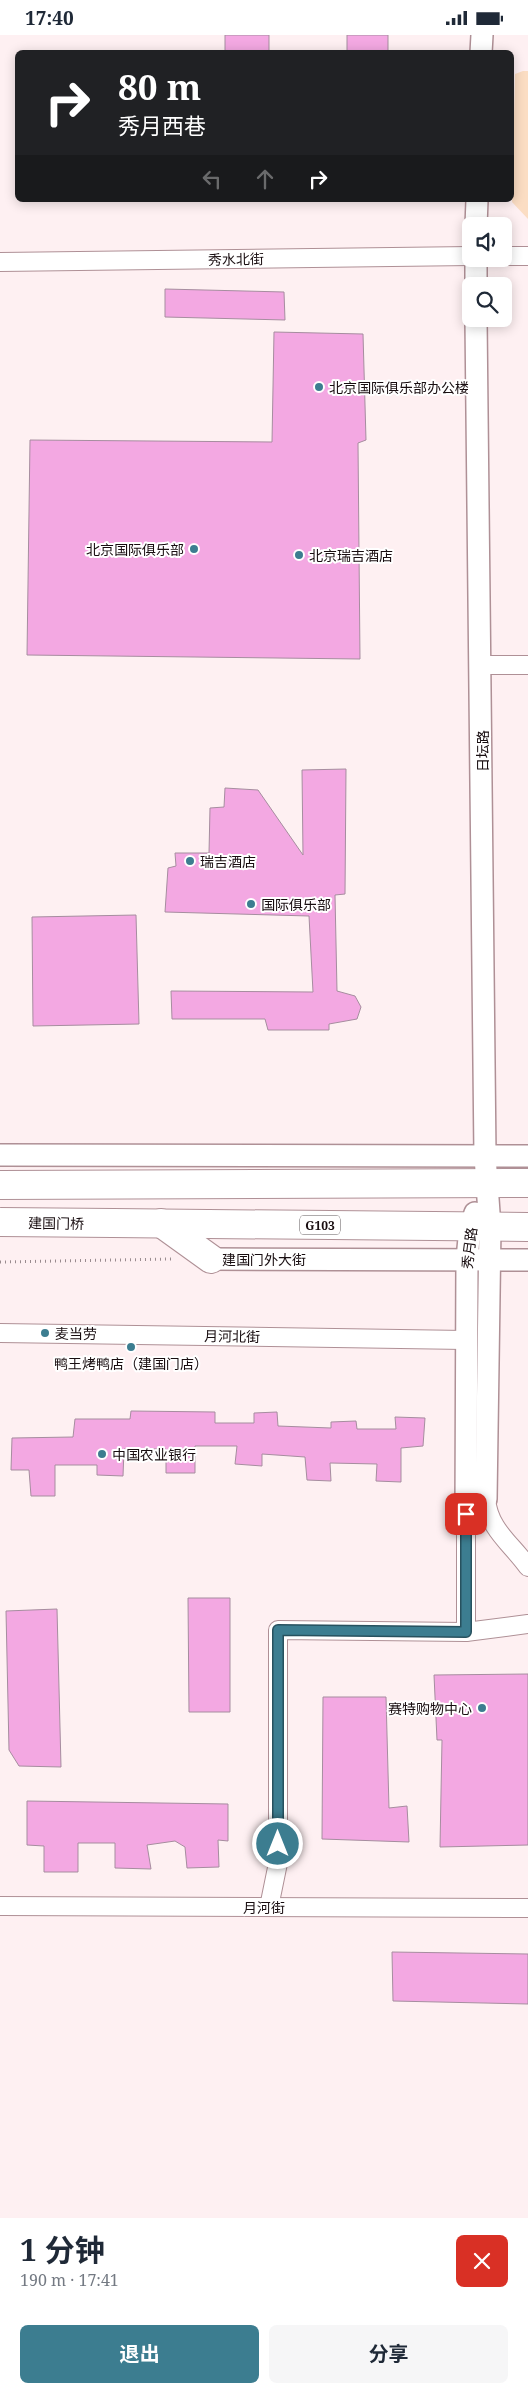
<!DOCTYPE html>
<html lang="zh">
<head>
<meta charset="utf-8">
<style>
	:root { --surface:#fff; --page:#f6f6f7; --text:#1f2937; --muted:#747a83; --accent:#3c7d90 }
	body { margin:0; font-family:"Noto Serif","Noto Sans SC",serif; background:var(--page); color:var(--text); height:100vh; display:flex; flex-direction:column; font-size:19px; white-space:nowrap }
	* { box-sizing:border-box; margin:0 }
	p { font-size:16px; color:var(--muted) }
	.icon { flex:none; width:28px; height:28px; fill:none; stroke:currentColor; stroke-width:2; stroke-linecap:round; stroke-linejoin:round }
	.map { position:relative; height:2183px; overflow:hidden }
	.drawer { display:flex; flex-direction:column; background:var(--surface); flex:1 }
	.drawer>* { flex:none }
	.guide { position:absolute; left:15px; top:15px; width:499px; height:152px; border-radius:8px; box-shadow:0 2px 12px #0003; background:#202124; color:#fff; overflow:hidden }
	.controls { position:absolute; left:462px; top:182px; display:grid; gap:10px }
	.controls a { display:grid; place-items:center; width:50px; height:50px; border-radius:8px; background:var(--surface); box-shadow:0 2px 12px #0003; font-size:25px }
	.pin { position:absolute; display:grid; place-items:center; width:42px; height:42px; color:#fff; margin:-21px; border-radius:10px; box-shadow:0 2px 8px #0006 }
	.me { position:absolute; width:55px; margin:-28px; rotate:0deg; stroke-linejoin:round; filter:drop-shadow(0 0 4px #0008) }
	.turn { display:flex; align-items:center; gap:18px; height:105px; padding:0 20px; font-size:22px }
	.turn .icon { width:65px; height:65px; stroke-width:2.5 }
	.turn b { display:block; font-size:35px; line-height:42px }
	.lanes { display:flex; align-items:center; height:48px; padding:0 20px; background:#0003; justify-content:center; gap:25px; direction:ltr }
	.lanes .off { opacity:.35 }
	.round { display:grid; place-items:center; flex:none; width:52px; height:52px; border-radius:8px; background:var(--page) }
	.head { display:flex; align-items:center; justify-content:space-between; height:85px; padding:0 20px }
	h1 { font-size:30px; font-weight:700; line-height:38px }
	.button { display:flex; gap:10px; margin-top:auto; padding:10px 20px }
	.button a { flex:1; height:58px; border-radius:8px; background:var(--accent); color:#fff; font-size:20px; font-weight:700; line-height:58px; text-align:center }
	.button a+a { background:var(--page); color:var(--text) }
	.status { display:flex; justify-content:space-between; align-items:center; height:35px; padding:0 25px; background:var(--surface); direction:ltr }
	.status svg { height:14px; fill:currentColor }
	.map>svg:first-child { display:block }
</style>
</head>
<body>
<div class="status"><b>17:40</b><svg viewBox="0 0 49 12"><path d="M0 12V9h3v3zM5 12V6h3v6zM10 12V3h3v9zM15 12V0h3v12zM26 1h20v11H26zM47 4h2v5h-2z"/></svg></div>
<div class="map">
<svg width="528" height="2183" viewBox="0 0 528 2183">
	<rect width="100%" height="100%" fill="#fef0f2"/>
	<path fill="#fbddc3" d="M523 36H528V184L512 167 515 39Z"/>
	<g fill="#f3a8e2" stroke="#a68d9f">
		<rect x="225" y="0" width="44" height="18"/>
		<rect x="347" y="0" width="41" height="18"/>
		<path d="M165 254 284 257 285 285 165 282Z"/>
		<path d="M274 297 363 299 366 405 358 408 360 624 27 620 30 405 272 407Z"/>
		<path d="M346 734 345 859 335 860 337 956 355 961 361 972 357 984 329 989V995H268L265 984H172L171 956 313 957 309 881 165 877 168 833 176 831 175 818H209L210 773 224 772 225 753 258 755 303 820 302 735Z"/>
		<path d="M136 880 139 989 33 991 32 882Z"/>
		<path d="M131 1376 215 1377V1388H254V1378L277 1377 278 1391 331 1393V1387L356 1386 357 1394H396L395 1382 425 1383 423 1411 401 1413V1447L376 1446 377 1429 330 1428 331 1446 307 1445 305 1422 262 1419V1431L235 1429 237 1411H195V1438H166V1414H124L123 1441 97 1440V1430H55V1461H31L29 1435H11L12 1403 73 1402 75 1384H130Z"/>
		<path d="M188 1563H230V1677H189Z"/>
		<path d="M57 1574 61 1732 19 1731 9 1715 6 1576Z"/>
		<path d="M528 1639V1810L440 1812 442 1705H437L434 1640Z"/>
		<path d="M323 1662H386L389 1773 407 1771 409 1807 322 1804Z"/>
		<path d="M27 1766 228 1769V1806L218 1805 219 1832 187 1833 185 1812 175 1806 147 1810 151 1834 115 1833V1808H78V1837H44V1811L27 1810Z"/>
		<path d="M392 1917 528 1919V1969L393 1966Z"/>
	</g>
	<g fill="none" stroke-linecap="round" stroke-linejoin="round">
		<g stroke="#af9096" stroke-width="20">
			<g id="minor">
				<path d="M504 221H528"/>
				<path d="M0 227 471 221"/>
				<path d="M481 630H528"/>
				<path d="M0 1298 465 1305"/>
				<path d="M486 1464C489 1495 511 1508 528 1532"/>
				<path d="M466 1479V1597"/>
				<path d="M0 1871 528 1873"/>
				<path d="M269 1872 278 1828V1595L466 1597 528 1589"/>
			</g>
		</g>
		<g stroke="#af9096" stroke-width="24">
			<g id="tertiary">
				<path d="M481 18 482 0"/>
				<path d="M476 191 477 165"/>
				<path d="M476 224V251"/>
				<path d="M476 284 485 1121 490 1192 486 1464"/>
				<path d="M0 1120 528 1121"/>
				<path d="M211 1224 528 1225"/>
				<path d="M466 1479 467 1224 470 1193 475 1178"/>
			</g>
		</g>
		<g stroke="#af9096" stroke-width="30">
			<g id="trunk">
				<path d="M0 1150 528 1148"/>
				<path d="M113 1188 528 1192"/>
				<path d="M161 1188 211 1224"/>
			</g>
		</g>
		<path stroke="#988b8e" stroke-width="3" stroke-dasharray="1 4" stroke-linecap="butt" d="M0 1227 172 1224"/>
		<use href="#minor" stroke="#fff" stroke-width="18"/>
		<use href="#tertiary" stroke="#fff" stroke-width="21"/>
		<use href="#trunk" stroke="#fff" stroke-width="28"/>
		<g stroke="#af9096" stroke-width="30" stroke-linecap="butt">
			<path id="trunk-bridge" d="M0 1187 113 1188"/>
		</g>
		<use href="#trunk-bridge" stroke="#fff" stroke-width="28"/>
	</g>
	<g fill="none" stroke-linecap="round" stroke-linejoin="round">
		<g stroke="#27515e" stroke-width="12">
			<path id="route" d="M278 1809V1595L466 1597V1479"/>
		</g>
		<use href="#route" stroke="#3c7d90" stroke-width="9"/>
	</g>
	<g fill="#3c7d90" stroke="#fff" stroke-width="2">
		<circle cx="319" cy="352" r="5"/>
		<circle cx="194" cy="514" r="5"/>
		<circle cx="299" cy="520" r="5"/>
		<circle cx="190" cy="826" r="5"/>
		<circle cx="251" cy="869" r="5"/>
		<circle cx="45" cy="1298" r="5"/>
		<circle cx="131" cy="1312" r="5"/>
		<circle cx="102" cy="1419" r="5"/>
		<circle cx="482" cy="1673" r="5"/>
	</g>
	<g text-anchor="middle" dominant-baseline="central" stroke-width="4" stroke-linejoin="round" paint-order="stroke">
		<rect fill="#fff" stroke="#5d5658" stroke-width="1" x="300" y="1180.5" width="40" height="19" rx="4"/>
		<g font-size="12" font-weight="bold" fill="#180d10">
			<text x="320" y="1190">G103</text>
		</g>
		<g font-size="14" fill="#180d10" stroke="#fff">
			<text transform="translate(236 224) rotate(-1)">秀水北街</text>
			<text transform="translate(482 716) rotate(-90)">日坛路</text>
			<text transform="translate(56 1188) rotate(1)">建国门桥</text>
			<text transform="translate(469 1213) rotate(-83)">秀月路</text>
			<text x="264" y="1224">建国门外大街</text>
			<text transform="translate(232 1301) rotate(1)">月河北街</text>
			<text x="264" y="1872">月河街</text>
		</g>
		<g font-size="14" fill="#180d10" stroke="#fff" text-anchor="start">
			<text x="329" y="352">北京国际俱乐部办公楼</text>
			<text x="184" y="514" text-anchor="end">北京国际俱乐部</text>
			<text x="309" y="520">北京瑞吉酒店</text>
			<text x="200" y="826">瑞吉酒店</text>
			<text x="261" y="869">国际俱乐部</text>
			<text x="55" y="1298">麦当劳</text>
			<text x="131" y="1328" text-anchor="middle">鸭王烤鸭店（建国门店）</text>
			<text x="112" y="1419">中国农业银行</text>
			<text x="472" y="1673" text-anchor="end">赛特购物中心</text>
		</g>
	</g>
</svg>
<div class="controls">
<a><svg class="icon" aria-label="sound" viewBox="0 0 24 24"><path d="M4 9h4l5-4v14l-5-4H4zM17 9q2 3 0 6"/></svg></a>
<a><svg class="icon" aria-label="search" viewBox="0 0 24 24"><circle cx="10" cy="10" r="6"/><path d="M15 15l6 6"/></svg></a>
</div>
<div class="pin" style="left:466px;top:1479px;background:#d93025"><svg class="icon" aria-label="arrive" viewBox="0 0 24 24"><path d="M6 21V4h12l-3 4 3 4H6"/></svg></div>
<svg class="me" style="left:278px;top:1809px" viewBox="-20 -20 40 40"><circle r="17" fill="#3c7d90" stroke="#fff" stroke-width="3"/><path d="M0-11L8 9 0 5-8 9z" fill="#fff"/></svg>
<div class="guide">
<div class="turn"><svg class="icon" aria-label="right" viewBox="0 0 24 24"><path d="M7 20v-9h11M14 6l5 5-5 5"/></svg><div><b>80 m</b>秀月西巷</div></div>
<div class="lanes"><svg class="icon off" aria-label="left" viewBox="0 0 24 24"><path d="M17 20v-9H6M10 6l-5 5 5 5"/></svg><svg class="icon off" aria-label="ahead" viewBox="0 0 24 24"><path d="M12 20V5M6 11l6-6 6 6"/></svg><svg class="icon" aria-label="right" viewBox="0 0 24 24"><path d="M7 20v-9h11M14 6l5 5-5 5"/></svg></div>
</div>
</div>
<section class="drawer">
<div class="head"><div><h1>1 分钟</h1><p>190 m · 17:41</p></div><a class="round" style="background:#d93025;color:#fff"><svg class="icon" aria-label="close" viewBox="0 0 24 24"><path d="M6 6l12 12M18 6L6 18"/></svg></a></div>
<div class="button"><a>退出</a><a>分享</a></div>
</section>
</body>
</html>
